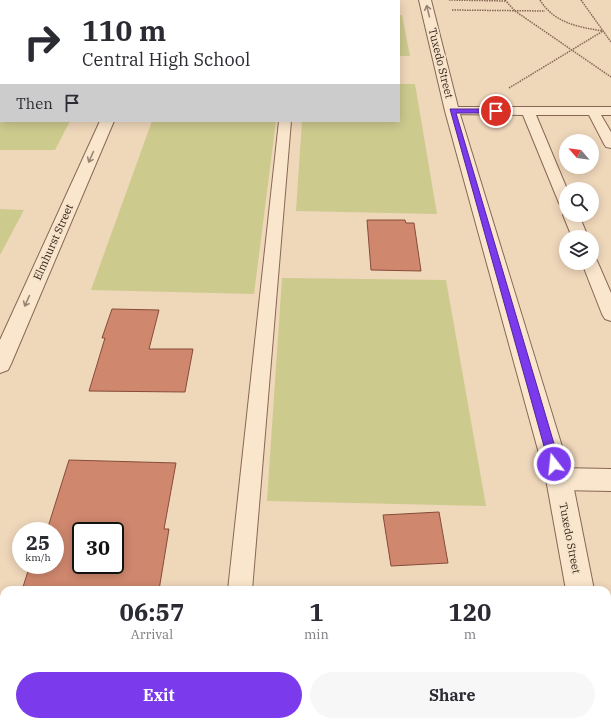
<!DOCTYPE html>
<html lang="en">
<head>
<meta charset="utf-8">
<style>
	:root { --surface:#fff; --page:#f7f7f7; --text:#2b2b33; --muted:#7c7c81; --accent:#7c3aed }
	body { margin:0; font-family:"IBM Plex Serif",serif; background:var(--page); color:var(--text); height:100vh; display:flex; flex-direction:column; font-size:15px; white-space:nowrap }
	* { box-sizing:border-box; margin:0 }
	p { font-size:13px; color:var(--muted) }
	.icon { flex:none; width:22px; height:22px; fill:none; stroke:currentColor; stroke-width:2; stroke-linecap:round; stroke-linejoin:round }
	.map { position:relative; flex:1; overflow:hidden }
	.drawer { position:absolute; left:0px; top:586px; width:611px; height:140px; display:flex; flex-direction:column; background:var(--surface); border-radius:12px 12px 0 0; box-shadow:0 2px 10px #0003 }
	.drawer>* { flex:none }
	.banner { position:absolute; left:0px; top:0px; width:400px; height:122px; box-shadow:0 2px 10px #0003; background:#fff; color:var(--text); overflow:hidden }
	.needle { width:26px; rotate:298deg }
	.controls { position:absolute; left:559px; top:134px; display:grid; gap:8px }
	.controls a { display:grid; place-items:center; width:40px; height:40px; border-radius:50%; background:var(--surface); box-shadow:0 2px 10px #0003; font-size:20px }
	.speed { position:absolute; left:12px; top:522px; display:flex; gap:8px; font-size:20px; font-weight:700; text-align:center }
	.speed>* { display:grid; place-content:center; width:52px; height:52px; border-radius:50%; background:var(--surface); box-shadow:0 2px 10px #0003; line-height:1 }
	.speed small { font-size:10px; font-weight:400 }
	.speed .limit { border:2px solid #111; border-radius:6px; background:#fff; color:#111 }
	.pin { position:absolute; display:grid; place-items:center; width:34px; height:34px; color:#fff; margin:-17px; border:2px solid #fff; border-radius:50%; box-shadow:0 1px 4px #0007 }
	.me { position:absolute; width:44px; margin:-22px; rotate:344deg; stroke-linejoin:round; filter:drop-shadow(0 0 3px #0008) }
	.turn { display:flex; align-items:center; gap:14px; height:84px; padding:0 16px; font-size:18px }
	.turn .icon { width:52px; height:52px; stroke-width:2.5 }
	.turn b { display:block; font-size:28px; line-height:34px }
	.then { display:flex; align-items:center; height:38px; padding:0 16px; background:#0003; gap:8px; font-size:15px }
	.eta { display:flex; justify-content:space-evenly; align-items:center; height:68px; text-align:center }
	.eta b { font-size:24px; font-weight:700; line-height:28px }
	.primary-button { display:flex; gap:8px; margin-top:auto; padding:8px 16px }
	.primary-button a { flex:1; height:46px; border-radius:24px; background:var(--accent); color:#fff; font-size:16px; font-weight:700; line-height:46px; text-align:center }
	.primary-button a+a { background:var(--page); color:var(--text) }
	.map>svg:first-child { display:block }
</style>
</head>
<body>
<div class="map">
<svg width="611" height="726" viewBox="0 0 611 726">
	<rect width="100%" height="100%" fill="#efd7ba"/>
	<g fill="#cdca8e">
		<path d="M399 15H402L410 56H399Z"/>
		<path d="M0 75 1 121H70L55 150H0Z"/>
		<path d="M399 84H415L437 214 296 211 302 121H399Z"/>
		<path d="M152 121H276L254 294 91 290Z"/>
		<path d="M0 209 24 210 0 255Z"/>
		<path d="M282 278 446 280 486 506 267 501Z"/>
	</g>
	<g fill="#cf876e" stroke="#864c39" fill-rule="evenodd">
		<path d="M367 220H405L406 223H414L421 271 371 270Z"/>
		<path d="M112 309 159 310 149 349H193L185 392 89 391 105 338H102Z"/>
		<path d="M69 460 176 463 164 529H169L159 590H22L30 565H55V531H40L42 527H48ZM81 531H115V565H81Z"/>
		<path d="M439 512 448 563 391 566 383 515Z"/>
	</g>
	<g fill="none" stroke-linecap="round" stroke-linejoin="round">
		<g stroke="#866754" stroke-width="2">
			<g id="service">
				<rect x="34" y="0" width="10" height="1"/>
				<path d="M292 0H302L291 1Z"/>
				<path d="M452 107H611V115H601L611 132V148L606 147 604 144 589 115H536L567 189H566V208L561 206 559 203 523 115 448 114 446 111 448 108Z"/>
				<path d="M279 121H291L252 590H228Z"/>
				<path d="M566 211V215H579L588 237H572L563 215Z"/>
				<path d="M592 258 596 259 598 263 611 293V321L605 319 602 314 582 263H592Z"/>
				<path d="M559 468 611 469V491L559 490 551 486 548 479 551 472Z"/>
				<path d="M0 711H4V722H79L80 726H0Z"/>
				<path d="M214 722H242L241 726H213Z"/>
			</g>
		</g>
		<g stroke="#866754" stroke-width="2">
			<g id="minor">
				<rect x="154" y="0" width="12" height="1"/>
				<path d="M419 0H431L459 111 572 479 594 590H566L546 479 445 111Z"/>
				<path d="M100 121H114L11 364 8 370 0 373V340Z"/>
				<path d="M607 706 611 708V726H590L589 722H607Z"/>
			</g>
		</g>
		<g stroke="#866754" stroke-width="1.5" stroke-dasharray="1.5 1" stroke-linecap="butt">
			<path d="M449 0 506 1"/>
			<path d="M505 0 515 11 611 77"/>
			<path d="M540 0C554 23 578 27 603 31"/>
			<path d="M581 0 611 42"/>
			<path d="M452 10 545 11"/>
			<path d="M509 88 603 31"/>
		</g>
		<use href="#service" fill="#fae6cd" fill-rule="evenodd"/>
		<use href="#minor" fill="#fae6cd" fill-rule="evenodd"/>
	</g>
	<defs><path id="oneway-shaft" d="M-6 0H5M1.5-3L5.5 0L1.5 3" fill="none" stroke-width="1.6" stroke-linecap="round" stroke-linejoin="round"/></defs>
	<g stroke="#978474">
		<use href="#oneway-shaft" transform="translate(428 11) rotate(-104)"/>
		<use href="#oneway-shaft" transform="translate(91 157) rotate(114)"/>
		<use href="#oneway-shaft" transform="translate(27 301) rotate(114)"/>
	</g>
	<path fill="#7c3aed" stroke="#51269a" d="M450 109H496L499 111 496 113H456L560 464 558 467 554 469 551 467 549 464Z"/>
	<g text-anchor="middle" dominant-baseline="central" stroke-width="4" stroke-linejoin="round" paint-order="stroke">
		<g font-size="11" fill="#34231a" stroke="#f6e3ca">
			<text transform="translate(441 63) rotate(76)">Tuxedo Street</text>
			<text transform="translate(53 242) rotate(-66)">Elmhurst Street</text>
			<text transform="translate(570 538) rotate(79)">Tuxedo Street</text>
		</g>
	</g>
</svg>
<div class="controls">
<a><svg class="needle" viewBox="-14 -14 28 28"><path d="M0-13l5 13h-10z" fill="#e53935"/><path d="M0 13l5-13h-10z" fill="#7c7c81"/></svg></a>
<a><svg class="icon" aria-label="search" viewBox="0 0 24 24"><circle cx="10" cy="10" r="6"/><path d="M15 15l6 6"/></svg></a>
<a><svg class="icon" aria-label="layers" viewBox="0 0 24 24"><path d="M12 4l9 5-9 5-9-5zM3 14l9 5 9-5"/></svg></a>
</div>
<div class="speed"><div>25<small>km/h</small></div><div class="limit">30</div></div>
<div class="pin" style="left:496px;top:111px;background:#d93025"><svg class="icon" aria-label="arrive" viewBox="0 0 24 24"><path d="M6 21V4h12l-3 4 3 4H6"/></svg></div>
<svg class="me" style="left:554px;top:464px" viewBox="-20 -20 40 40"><circle r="17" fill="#7c3aed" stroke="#fff" stroke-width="3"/><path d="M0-11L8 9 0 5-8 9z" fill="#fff"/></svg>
<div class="banner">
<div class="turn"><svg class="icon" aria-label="right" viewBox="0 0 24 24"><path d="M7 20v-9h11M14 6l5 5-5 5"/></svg><div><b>110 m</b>Central High School</div></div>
<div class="then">Then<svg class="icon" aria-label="arrive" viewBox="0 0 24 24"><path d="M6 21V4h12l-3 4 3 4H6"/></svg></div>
</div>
<section class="drawer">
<div class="eta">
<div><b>06:57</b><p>Arrival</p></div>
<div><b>1</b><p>min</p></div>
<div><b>120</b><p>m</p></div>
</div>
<div class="primary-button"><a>Exit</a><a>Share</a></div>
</section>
</div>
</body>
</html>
